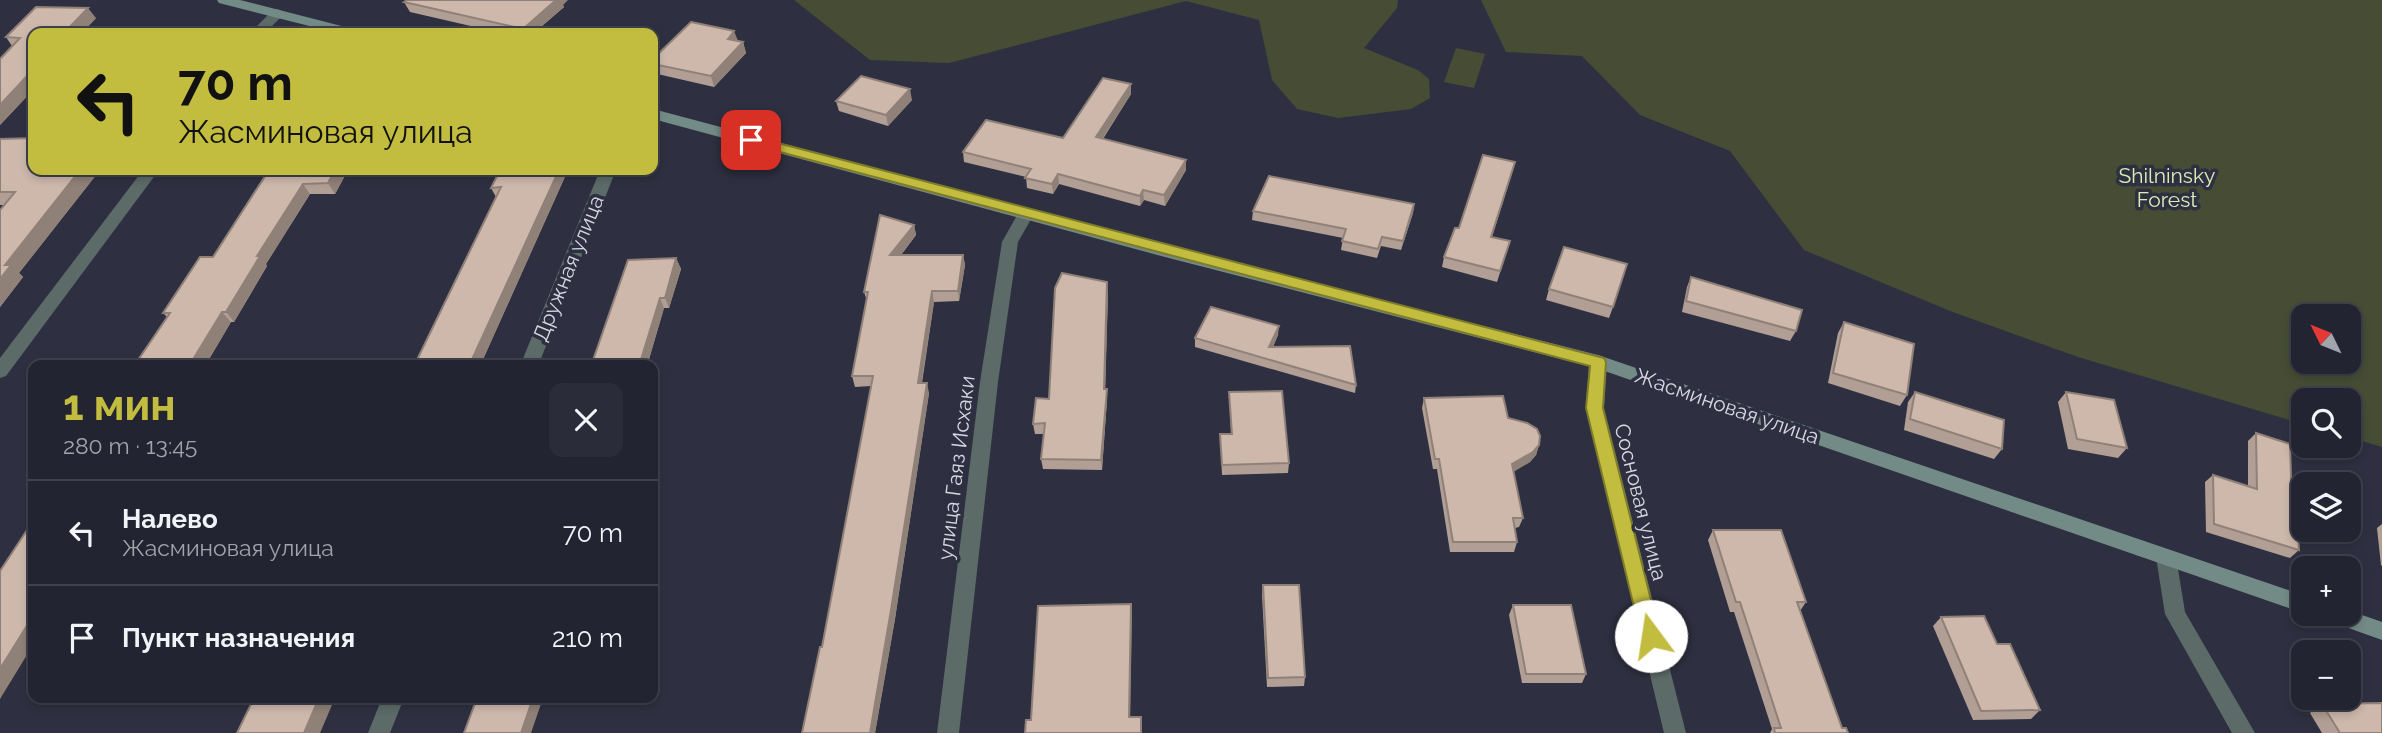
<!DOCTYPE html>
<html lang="ru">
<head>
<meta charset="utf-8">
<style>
	:root { --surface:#222431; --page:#2a2c39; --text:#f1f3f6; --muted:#a2a4ab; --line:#3f414d; --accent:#c2bd3f }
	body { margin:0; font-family:Raleway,sans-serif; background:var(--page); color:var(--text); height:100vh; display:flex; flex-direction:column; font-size:26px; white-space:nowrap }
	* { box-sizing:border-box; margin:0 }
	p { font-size:23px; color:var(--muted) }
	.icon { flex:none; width:38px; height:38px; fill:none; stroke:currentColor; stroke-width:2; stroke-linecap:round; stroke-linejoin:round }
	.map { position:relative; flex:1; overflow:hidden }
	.sheet { position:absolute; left:28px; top:360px; width:630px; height:343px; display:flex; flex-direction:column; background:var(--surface); border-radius:14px; box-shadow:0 4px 10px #0003,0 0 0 2px var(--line) }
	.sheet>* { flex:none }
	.top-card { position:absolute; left:28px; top:28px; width:630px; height:147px; border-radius:14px; box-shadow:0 4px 10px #0003,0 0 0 2px var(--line); background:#c2bd3f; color:#111; overflow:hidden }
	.needle { width:46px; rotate:313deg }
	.buttons { position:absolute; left:2291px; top:304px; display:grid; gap:14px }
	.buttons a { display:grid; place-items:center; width:70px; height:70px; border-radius:14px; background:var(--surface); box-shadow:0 4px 10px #0003,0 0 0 2px var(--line); font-size:35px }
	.pin { position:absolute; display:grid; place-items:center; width:60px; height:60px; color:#fff; margin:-30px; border-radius:14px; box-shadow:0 4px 10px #0006 }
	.me { position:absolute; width:77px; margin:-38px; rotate:346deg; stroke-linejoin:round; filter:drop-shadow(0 0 5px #0008) }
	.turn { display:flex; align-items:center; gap:24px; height:147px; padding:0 35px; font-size:32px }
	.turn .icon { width:91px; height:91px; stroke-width:2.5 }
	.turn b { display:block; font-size:49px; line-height:60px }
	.round { display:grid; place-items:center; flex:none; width:74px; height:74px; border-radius:14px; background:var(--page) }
	.overview { display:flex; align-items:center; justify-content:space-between; height:119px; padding:0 35px }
	h1 { font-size:42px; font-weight:700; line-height:52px; color:var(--accent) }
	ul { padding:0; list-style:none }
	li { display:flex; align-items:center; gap:21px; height:105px; padding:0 35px; border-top:2px solid var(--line) }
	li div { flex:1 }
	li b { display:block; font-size:26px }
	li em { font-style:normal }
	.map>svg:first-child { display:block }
</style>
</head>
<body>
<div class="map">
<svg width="2382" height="733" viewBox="0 0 2382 733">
	<rect width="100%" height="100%" fill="#2e3041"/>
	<g fill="#464d34" fill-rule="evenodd">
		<path d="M794 0H1398L1397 8 1364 48 1418 70 1429 79 1430 98 1411 109 1338 118 1297 109 1272 80 1259 20 1186 1 949 63 870 60Z"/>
		<path d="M1481 0H2382V447L2349 437 2348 401H2303V424L2078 357 1950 311 1804 250 1730 151 1640 115 1582 56 1506 52ZM2303 317H2348V362H2303Z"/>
		<path d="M1456 48 1485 54 1474 88 1444 82Z"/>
	</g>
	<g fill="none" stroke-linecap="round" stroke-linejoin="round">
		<g fill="#5c6b68" fill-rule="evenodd">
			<path d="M278 9 285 13 265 33H250L273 10Z"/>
			<path d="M143 170H159L6 376 0 378V358Z"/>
			<path d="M600 170H616L538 366H520Z"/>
			<path d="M1026 209 1034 214 1018 242 998 382 959 733H937L980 382 1002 242 1020 210Z"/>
			<path d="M1598 355 1604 357 1607 362 1604 408 1686 733H1664L1586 408 1589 362 1592 357Z"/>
			<path d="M2166 549 2173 551 2176 557 2185 612 2255 733H2232L2165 614 2156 557 2159 551Z"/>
			<path d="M382 698H404L390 733H368Z"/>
		</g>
		<g fill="#738b86" fill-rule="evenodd">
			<path d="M217 0H240L357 30 359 33H337L219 3Z"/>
			<path d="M653 109 1165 245 1598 355 2303 595V613L1596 368 1165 257 653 119Z"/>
			<path d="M2348 610 2382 622V640L2326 620 2323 614H2348Z"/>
		</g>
	</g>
	<g fill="#b19e94">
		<path d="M404 2 563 5 564 7 534 33H501L410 12Z"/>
		<path d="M96 18 82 33H33V90L0 125 12 46 6 37Z"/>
		<path d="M737 41 743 42 746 53 714 87 653 73V59Z"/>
		<path d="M1131 84V94L1103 139 1186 160V170L1165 206 1144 200 1140 206 1059 184 1053 194 1027 188 1026 177 964 162 963 152 1063 138Z"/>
		<path d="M912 100 888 126 839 111 836 101Z"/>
		<path d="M0 139 33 170H100L19 273 23 277 0 307 4 205H0Z"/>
		<path d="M269 170H348L335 194H310L266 264 267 266 234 322H231L205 366H134L167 317 163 313 213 257Z"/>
		<path d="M568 170 480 366H414L496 197 491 188Z"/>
		<path d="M1512 173 1492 237 1510 241 1497 282 1442 267 1444 257 1459 228Z"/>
		<path d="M1414 204 1413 213 1401 250 1381 246 1377 258 1341 250 1343 238 1252 220 1253 211Z"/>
		<path d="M914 225 916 235 901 255H963L965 265 959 301 934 302 922 383 929 393 895 619 875 733H802L822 647 871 386 855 387 852 376 867 301 864 292Z"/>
		<path d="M676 258 681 269 669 308H664L647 366H591Z"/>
		<path d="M1691 277 1796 331 1790 341 1682 312 1687 287Z"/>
		<path d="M1549 289 1613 307 1609 318 1546 300Z"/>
		<path d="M1108 293 1105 389H1107V399L1102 470 1043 469 1041 459 1044 434H1035L1033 424 1049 399Z"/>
		<path d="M1844 322 1907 395 1900 406 1828 383 1838 333Z"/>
		<path d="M1278 335 1273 347 1356 385 1355 393 1195 347V338Z"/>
		<path d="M1229 392 1289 463 1288 473 1222 475 1220 434H1231Z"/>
		<path d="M1915 392 2002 449 1994 459 1904 430 1908 402Z"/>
		<path d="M2066 392 2127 448 2118 458 2068 449 2058 402Z"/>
		<path d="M1424 398 1508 418 1539 445 1536 455 1530 462 1513 472 1523 518 1519 527 1515 528 1517 542 1514 552H1450L1437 469H1433L1422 408Z"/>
		<path d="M2256 433 2292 510 2299 550 2290 558 2206 532 2205 482 2213 475 2248 486V441Z"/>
		<path d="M2382 524V566L2381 565 2377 528Z"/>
		<path d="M1713 530 1806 602 1800 611 1842 728 1848 733H1770L1772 729 1734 612H1730L1708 540Z"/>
		<path d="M1263 585 1305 677 1304 686 1267 687 1262 595Z"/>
		<path d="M1513 605 1586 674 1582 683H1522L1509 615Z"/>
		<path d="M1941 617 1997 644 2040 710 2031 719 1973 720 1933 626Z"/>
		<path d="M2322 704 2382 733H2322L2310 713Z"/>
	</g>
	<g fill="#908178">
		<path d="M556 0H568L563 5 564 7 534 33H525L523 29Z"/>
		<path d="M88 8 96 18 82 33H64Z"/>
		<path d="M734 31 738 41 728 39Z"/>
		<path d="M743 42 746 53 714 87 711 76Z"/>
		<path d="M27 76 33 84V90L0 125V105Z"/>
		<path d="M1131 84V94L1097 147 1096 137Z"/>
		<path d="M910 89 912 100 888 126 886 115Z"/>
		<path d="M1186 160V170L1165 206 1164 195Z"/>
		<path d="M80 170H100L19 273 23 277 0 307V279L5 265Z"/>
		<path d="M335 170H348L335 194 328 183Z"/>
		<path d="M559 170H568L480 366H469Z"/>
		<path d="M1058 174 1059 184 1053 194 1052 184Z"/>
		<path d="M303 184 310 194 266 264 267 266 234 322 226 312 257 256Z"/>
		<path d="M1143 190 1144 200 1140 206V196Z"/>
		<path d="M1414 204 1413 213 1401 250 1403 241Z"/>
		<path d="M914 225 916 235 893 266 890 255Z"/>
		<path d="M963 255 965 265 959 301 958 291Z"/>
		<path d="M676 258 681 269 669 308 665 298Z"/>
		<path d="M1107 282 1108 293 1105 399 1104 389Z"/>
		<path d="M932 291 934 302 920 393 918 383Z"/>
		<path d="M660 298 664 308 647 366H639Z"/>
		<path d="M222 312 231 322 205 366H189Z"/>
		<path d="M1279 326 1278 335 1269 356V347Z"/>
		<path d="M927 383 929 393 895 619 875 733H870Z"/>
		<path d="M1107 389V399L1102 470 1101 460Z"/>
		<path d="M1539 445 1536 455 1530 462 1509 474 1512 464Z"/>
		<path d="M1131 604 1132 614 1130 726 1129 717Z"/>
		<path d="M33 616V645L0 699V669Z"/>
		<path d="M319 698H335L320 733H304Z"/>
		<path d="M533 698H543L531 733H521Z"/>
	</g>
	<g fill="#ceb8ac" stroke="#908178" stroke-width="2">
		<path d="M407 0H556L523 29 404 2Z"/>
		<path d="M36 7 88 8 64 33H33V75L32 76H27L0 105V59L20 38 6 37Z"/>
		<path d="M691 22 734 31 728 39 743 42 711 76 653 64V59Z"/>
		<path d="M861 76 910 89 886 115 836 101Z"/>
		<path d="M1103 78 1131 84 1096 137 1186 160 1164 195 1143 190 1140 196 1058 174 1052 184 1025 178 1031 169 963 152 986 120 1063 138Z"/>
		<path d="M33 138V170H80L5 265H11L0 279V210L15 192H0V139Z"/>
		<path d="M1483 155 1515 162 1491 237 1510 241 1500 271 1444 257 1455 228H1459Z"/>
		<path d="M269 170H335L328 183 303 184 257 256H260L226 312H222L189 366H134L170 313H163L200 257H213Z"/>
		<path d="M500 170H559L469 366H414L501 187 491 188Z"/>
		<path d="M1269 176 1414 204 1403 241 1382 237 1378 249 1342 241 1346 229 1253 211Z"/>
		<path d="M880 215 914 225 890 255H963L958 291H932L918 383H927L891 610 870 733H802L820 647H822L873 376H852L868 292H864Z"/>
		<path d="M1564 247 1627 264 1613 307 1549 289Z"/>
		<path d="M676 258 665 298H660L639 366H591L628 260Z"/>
		<path d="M1062 273 1107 282 1104 389H1107L1101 460 1041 459 1045 423 1033 424 1036 398 1049 399 1055 288Z"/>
		<path d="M1691 277 1802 310 1796 331 1686 301Z"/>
		<path d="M1211 307 1279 326 1269 347 1350 346 1356 385 1195 338Z"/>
		<path d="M1844 322 1914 344 1907 395 1833 373Z"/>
		<path d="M1282 391 1289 463 1222 465 1220 434H1232L1229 392Z"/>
		<path d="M1915 392 2004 420 2002 449 1910 419Z"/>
		<path d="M2066 392 2114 400 2127 448 2077 439Z"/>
		<path d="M1503 396 1508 418 1527 423 1537 429 1540 436 1539 445 1533 452 1512 464 1523 518H1513L1517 542H1453L1439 459H1435L1424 398Z"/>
		<path d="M2256 433 2290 444 2292 510 2296 512 2299 550 2214 524 2213 475 2257 489Z"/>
		<path d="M33 521V616L0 669V571Z"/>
		<path d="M1713 530H1781L1806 602H1797L1842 728H1846L1848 733H1775L1774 728H1781L1740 602H1736Z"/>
		<path d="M1263 585H1299L1305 677 1268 678Z"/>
		<path d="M1131 604 1129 717H1141V733H1025L1026 720H1031L1038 606Z"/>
		<path d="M1513 605H1571L1586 674H1526Z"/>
		<path d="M1984 616 1997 644H2010L2040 710 1981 711 1941 617Z"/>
		<path d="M254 698H319L304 733H237Z"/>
		<path d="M477 698H533L521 733H464Z"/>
		<path d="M2382 703V733H2340L2322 704Z"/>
	</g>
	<path fill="#c2bd3f" stroke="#7e7b29" stroke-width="2" d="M751 136 1604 358 1606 362 1603 408 1660 636 1657 642 1651 645 1644 642 1641 636 1586 408 1590 366 746 143V137Z"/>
	<g text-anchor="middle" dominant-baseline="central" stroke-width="7" stroke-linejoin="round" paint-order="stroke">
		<g font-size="21" fill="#dcecb7" stroke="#2e3041">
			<text x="2167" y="175">Shilninsky<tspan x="2167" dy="24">Forest</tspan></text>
		</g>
		<g font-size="21" fill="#d6d7e2" stroke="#2e3041">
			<text transform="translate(568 268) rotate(-68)">Дружная улица</text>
			<text transform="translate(1727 406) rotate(19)">Жасминовая улица</text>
			<text transform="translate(956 468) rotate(-83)">улица Гаяз Исхаки</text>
			<text transform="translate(1641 502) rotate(76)">Сосновая улица</text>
		</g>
	</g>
</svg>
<div class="buttons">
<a><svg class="needle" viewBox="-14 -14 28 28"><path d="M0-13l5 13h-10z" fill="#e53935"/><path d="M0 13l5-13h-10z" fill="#a2a4ab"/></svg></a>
<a><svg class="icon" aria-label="search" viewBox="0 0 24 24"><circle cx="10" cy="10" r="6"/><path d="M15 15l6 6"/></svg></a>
<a><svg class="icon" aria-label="layers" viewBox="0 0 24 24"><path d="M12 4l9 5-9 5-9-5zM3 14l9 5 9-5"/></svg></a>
<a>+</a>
<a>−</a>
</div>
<div class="pin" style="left:751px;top:140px;background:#d93025"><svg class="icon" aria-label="arrive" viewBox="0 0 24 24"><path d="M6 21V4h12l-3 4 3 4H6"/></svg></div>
<svg class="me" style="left:1651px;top:636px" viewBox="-20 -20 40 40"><circle r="19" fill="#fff"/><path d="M0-13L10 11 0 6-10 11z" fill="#c2bd3f"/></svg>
<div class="top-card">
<div class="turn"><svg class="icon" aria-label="left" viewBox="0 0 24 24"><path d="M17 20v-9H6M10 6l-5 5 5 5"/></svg><div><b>70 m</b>Жасминовая улица</div></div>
</div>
<section class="sheet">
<div class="overview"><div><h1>1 мин</h1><p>280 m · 13:45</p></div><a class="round"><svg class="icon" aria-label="close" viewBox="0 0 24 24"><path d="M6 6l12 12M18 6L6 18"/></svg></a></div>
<ul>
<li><svg class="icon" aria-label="left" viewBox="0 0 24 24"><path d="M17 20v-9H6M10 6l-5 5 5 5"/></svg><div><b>Налево</b><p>Жасминовая улица</p></div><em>70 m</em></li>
<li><svg class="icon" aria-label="arrive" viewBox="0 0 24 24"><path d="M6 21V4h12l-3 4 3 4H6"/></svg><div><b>Пункт назначения</b></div><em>210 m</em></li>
</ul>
</section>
</div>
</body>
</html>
